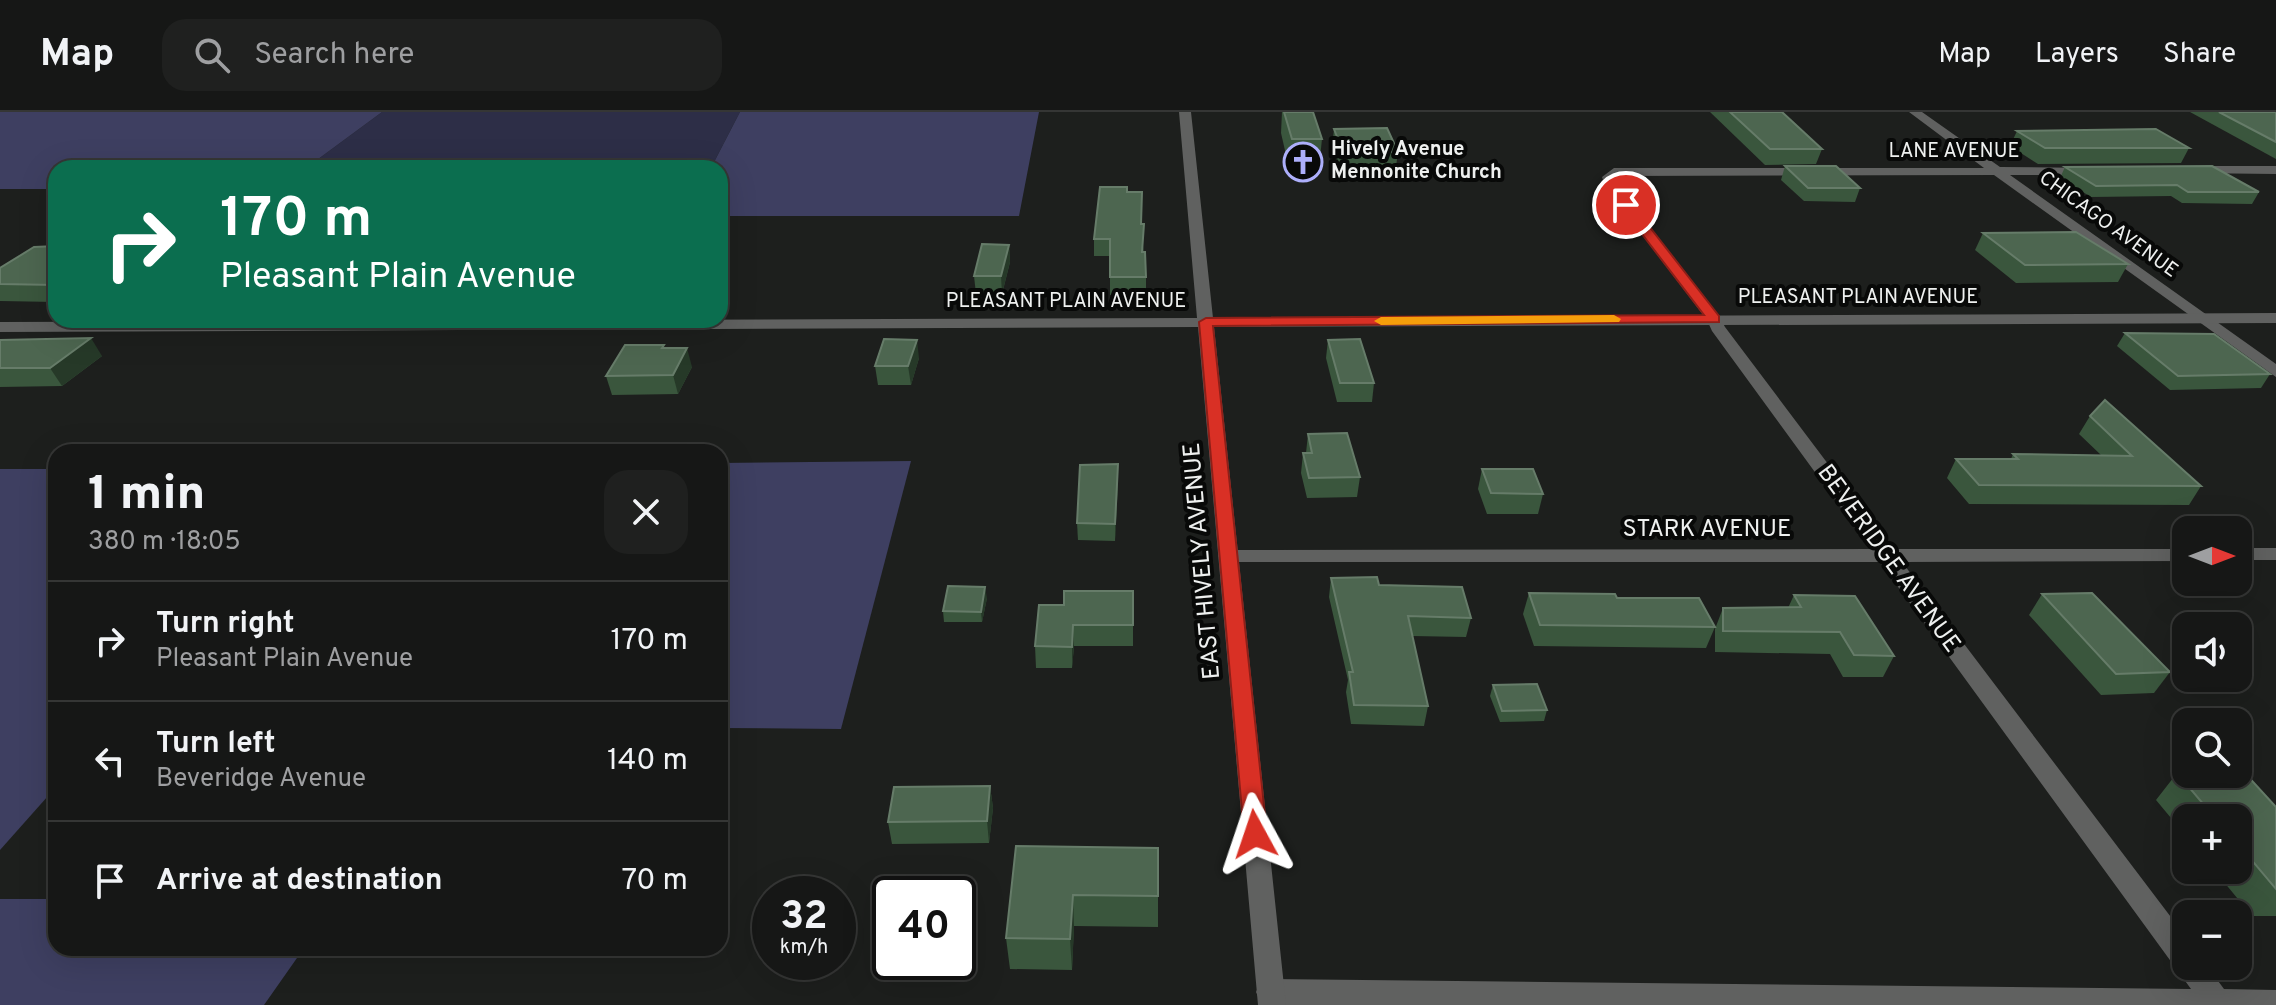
<!DOCTYPE html>
<html lang="en">
<head>
<meta charset="utf-8">
<style>
	:root { --surface:#161716; --page:#1f201f; --text:#f1f3f6; --muted:#9e9fa1; --line:#353635 }
	body { margin:0; font-family:Overpass,sans-serif; background:var(--page); color:var(--text); height:100vh; display:flex; flex-direction:column; font-size:30px; white-space:nowrap }
	* { box-sizing:border-box; margin:0 }
	p { font-size:26px; color:var(--muted) }
	.icon { flex:none; width:44px; height:44px; fill:none; stroke:currentColor; stroke-width:2; stroke-linecap:round; stroke-linejoin:round }
	.map { position:relative; flex:1; overflow:hidden }
	.sheet { position:absolute; left:48px; top:332px; width:680px; height:512px; display:flex; flex-direction:column; background:var(--surface); border-radius:24px; box-shadow:0 8px 32px #0002,0 0 0 2px var(--line) }
	.sheet>* { flex:none }
	.guide { position:absolute; left:48px; top:48px; width:680px; height:168px; border-radius:24px; box-shadow:0 8px 32px #0002,0 0 0 2px var(--line); background:#0b6e4f; color:#fff; overflow:hidden }
	.needle { width:52px; rotate:90deg }
	.fabs { position:absolute; left:2172px; top:404px; display:grid; gap:16px }
	.fabs a { display:grid; place-items:center; width:80px; height:80px; border-radius:16px; background:var(--surface); box-shadow:0 8px 32px #0002,0 0 0 2px var(--line); font-size:40px }
	.speed { position:absolute; left:752px; top:764px; display:flex; gap:16px; font-size:40px; font-weight:700; text-align:center }
	.speed>* { display:grid; place-content:center; width:104px; height:104px; border-radius:50%; background:var(--surface); box-shadow:0 8px 32px #0002,0 0 0 2px var(--line); line-height:1 }
	.speed small { font-size:20px; font-weight:400 }
	.speed .limit { border:4px solid #111; border-radius:12px; background:#fff; color:#111 }
	.pin { position:absolute; display:grid; place-items:center; width:68px; height:68px; color:#fff; margin:-34px; border:4px solid #fff; border-radius:50%; box-shadow:0 2px 8px #0007 }
	.me { position:absolute; width:88px; margin:-44px; rotate:355deg; stroke-linejoin:round; filter:drop-shadow(0 0 6px #0008) }
	.turn { display:flex; align-items:center; gap:28px; height:168px; padding:0 40px; font-size:36px }
	.turn .icon { width:104px; height:104px; stroke-width:2.5 }
	.turn b { display:block; font-size:56px; line-height:68px }
	.round { display:grid; place-items:center; flex:none; width:84px; height:84px; border-radius:24px; background:var(--page) }
	.overview { display:flex; align-items:center; justify-content:space-between; height:136px; padding:0 40px }
	h1 { font-size:48px; font-weight:800; line-height:60px }
	ul { padding:0; list-style:none }
	li { display:flex; align-items:center; gap:24px; height:120px; padding:0 40px; border-top:2px solid var(--line) }
	li div { flex:1 }
	li b { display:block; font-size:30px }
	li em { font-style:normal }
	header { display:flex; align-items:center; gap:48px; box-sizing:border-box; height:112px; padding:0 40px; background:var(--surface); border-bottom:2px solid var(--line) }
	header strong { font-size:38px }
	nav { display:flex; gap:44px; margin-inline-start:auto; font-size:28px }
	.search { width:560px; height:72px; background:var(--page); display:flex; align-items:center; gap:20px; box-sizing:border-box; padding:0 28px; border-radius:24px; color:var(--muted); font-size:30px }
	.map>svg:first-child { display:block }
</style>
</head>
<body>
<header>
<strong>Map</strong>
<div class="search"><svg class="icon" aria-label="search" viewBox="0 0 24 24"><circle cx="10" cy="10" r="6"/><path d="M15 15l6 6"/></svg>Search here</div>
<nav><a>Map</a><a>Layers</a><a>Share</a></nav>
</header>
<div class="map">
<svg width="2276" height="893" viewBox="0 0 2276 893">
	<rect width="100%" height="100%" fill="#1d1f1d"/>
	<path fill="#2d2e47" d="M382 0H740L711 56H306Z"/>
	<g fill="#3e3f61">
		<path d="M0 0H382L306 56H56V77H0Z"/>
		<path d="M740 0H1039L1019 104H720V56H711Z"/>
		<path d="M911 349 841 617 720 616V351Z"/>
		<path d="M0 357H56V675L0 738Z"/>
		<path d="M0 787H56V836H304L264 893H0Z"/>
	</g>
	<g fill="none" stroke-linecap="round" stroke-linejoin="round">
		<g fill="#606160" fill-rule="evenodd">
			<path d="M1909 0H1922L2000 55 2093 56V62L2089 63H2010L2276 252V265L1994 63 1617 64 1615 71 1719 204 1725 215 1892 437H2186V449L1902 450 2186 825V854H2207L2224 877 2276 878V893H1282L1260 889 1256 880 1260 871 1270 867 2191 877 1880 450H1228L1218 444 1228 438 1871 437 1712 219 1707 208 1605 74 1602 65 1614 56H1984Z"/>
			<path d="M2193 54H2276V62L2189 61V55Z"/>
			<rect x="2238" y="436" width="38" height="12"/>
		</g>
		<path fill="#606160" fill-rule="evenodd" d="M1179 0H1191L1213 206 2276 201V211L1214 215 1286 893H1258L1198 215 0 220V210L1197 206Z"/>
	</g>
	<g fill="#3a563d">
		<path d="M1282 0H1313L1322 27 1319 56H1289L1281 21Z"/>
		<path d="M1710 0H1782L1822 37 1816 52 1765 53Z"/>
		<path d="M2190 0H2276V47Z"/>
		<path d="M1334 17 1398 40 1394 69H1340L1331 45Z"/>
		<path d="M2017 19 2189 36 2181 51 2038 52 2010 34Z"/>
		<path d="M1785 54 1860 76 1855 90 1804 89 1781 68Z"/>
		<path d="M2065 55 2259 80 2252 92 2182 91 2171 84 2091 85 2060 66Z"/>
		<path d="M1127 80 1141 112 1146 165V183H1110V144H1094V127Z"/>
		<path d="M1983 121 2128 152 2118 170 2016 171 1975 138Z"/>
		<path d="M1009 133 1010 150 1002 182H976L974 164Z"/>
		<path d="M56 134V190L0 189V156Z"/>
		<path d="M2125 221 2270 262 2261 276 2170 278 2117 234Z"/>
		<path d="M0 228 102 244 62 274 0 275Z"/>
		<path d="M1328 228 1374 271 1372 290H1337L1326 246Z"/>
		<path d="M919 246 911 273H878L875 254Z"/>
		<path d="M692 255 678 282 612 283 606 264Z"/>
		<path d="M2090 304 2201 374 2189 393 1969 392 1947 366 1956 347H2011L2013 342 2101 343 2079 322Z"/>
		<path d="M1308 322 1360 365 1357 385 1307 386 1301 361 1303 341H1306Z"/>
		<path d="M1482 357 1543 382 1538 402H1487L1478 377Z"/>
		<path d="M1118 369 1115 429 1078 428 1077 411Z"/>
		<path d="M1331 466 1379 473 1471 506 1466 525 1412 524 1428 594 1424 614 1351 612 1346 580 1348 568 1329 485Z"/>
		<path d="M1133 479V534H1074L1072 556H1036L1035 534 1064 493Z"/>
		<path d="M1529 481 1617 486 1715 515 1706 536 1534 534 1523 502Z"/>
		<path d="M2042 482 2170 560 2154 581 2101 583 2029 503Z"/>
		<path d="M1794 483 1894 544 1883 565H1843L1830 542 1715 540V517L1723 496H1788Z"/>
		<path d="M987 486 982 510H944L943 499Z"/>
		<path d="M1493 573 1547 598 1544 609 1500 610 1490 584Z"/>
		<path d="M2177 661 2276 695V804H2252L2214 758H2238V706H2186V724L2156 688Z"/>
		<path d="M990 674 993 696 989 731 892 732 888 710Z"/>
		<path d="M1016 734 1158 736V815L1074 814 1072 858 1010 857 1006 826Z"/>
	</g>
	<g fill="#263928">
		<path d="M1009 133 1010 150 1002 182 1001 164Z"/>
		<path d="M91 226 102 244 62 274 50 256Z"/>
		<path d="M917 228 919 246 911 273 908 254Z"/>
		<path d="M687 236 692 255 678 282 673 263Z"/>
		<path d="M1118 352V369L1115 429V412Z"/>
		<path d="M985 475 987 486 982 510 981 500Z"/>
		<path d="M1073 513 1074 534 1072 556V535Z"/>
		<path d="M990 674 993 696 989 731 987 709Z"/>
		<path d="M1073 783 1074 814 1072 858 1070 827Z"/>
	</g>
	<g fill="#4d6650" stroke="#667c69" stroke-width="2">
		<path d="M1284 0H1313L1322 27H1292Z"/>
		<path d="M1730 0H1782L1822 37H1770Z"/>
		<path d="M2219 0H2276V30Z"/>
		<path d="M1387 16 1398 40H1343L1334 17Z"/>
		<path d="M2156 17 2189 36H2045L2017 19Z"/>
		<path d="M1785 54H1836L1860 76H1808Z"/>
		<path d="M2212 54 2259 80H2188L2177 73 2096 74 2065 55Z"/>
		<path d="M1100 75H1127V80H1142L1141 112H1144L1142 140H1145L1146 165H1110V127H1094Z"/>
		<path d="M2076 120 2128 152 2025 153 1983 121Z"/>
		<path d="M982 132 1009 133 1001 164H974Z"/>
		<path d="M56 134V173L0 172V156L34 135Z"/>
		<path d="M2125 221 2214 222 2270 262 2178 264Z"/>
		<path d="M91 226 50 256H0V228Z"/>
		<path d="M884 227 917 228 908 254H875Z"/>
		<path d="M1360 227 1374 271H1340L1328 228Z"/>
		<path d="M625 233H664L662 236H687L673 263 606 264Z"/>
		<path d="M2105 288 2201 374 1979 373 1956 347H2018L2013 342 2132 344 2090 304Z"/>
		<path d="M1347 321 1360 365 1309 366 1303 341H1312L1308 322Z"/>
		<path d="M1118 352 1115 412 1077 411 1080 353Z"/>
		<path d="M1482 357H1533L1543 382 1491 381Z"/>
		<path d="M1377 465 1379 473 1462 475 1471 506 1408 504 1428 594 1354 593 1349 560H1353L1331 466Z"/>
		<path d="M948 474 985 475 981 500 943 499Z"/>
		<path d="M1064 479H1133V513H1073L1072 535 1035 534 1039 493H1064Z"/>
		<path d="M1529 481 1615 482 1617 486H1699L1715 515 1540 513Z"/>
		<path d="M2092 481 2170 560 2116 562 2042 482Z"/>
		<path d="M1794 483 1855 484 1894 544 1854 543 1840 520 1723 519V496L1801 495Z"/>
		<path d="M1537 572 1547 598 1502 599 1493 573Z"/>
		<path d="M2238 660H2244L2276 695V777L2238 732V706H2215L2177 661 2238 662Z"/>
		<path d="M990 674 987 709 888 710 894 675Z"/>
		<path d="M1016 734 1158 736V784L1073 783 1070 827 1006 826Z"/>
	</g>
	<path fill="#d93025" stroke="#8d1f18" stroke-width="2" d="M1622 91H1631L1719 204V210L1213 214 1267 722 1263 729 1255 731 1247 729 1244 722 1199 210 1206 206 1704 203 1622 96Z"/>
	<path fill="#f59e0b" d="M1614 203 1621 207 1619 210 1381 213 1374 209 1381 205Z"/>
	<defs>
		<g id="church-ring" transform="scale(2)"><circle r="9.5" fill="#080908" stroke="#adaffb" stroke-width="1.5"/><path d="M-1.2-6h2.4v3.5h3.3v2.4h-3.3V6h-2.4V-.1h-3.3v-2.4h3.3Z" fill="#adaffb"/></g>
	</defs>
	<g fill-rule="evenodd">
		<use href="#church-ring" x="1303" y="50"/>
	</g>
	<g text-anchor="middle" dominant-baseline="central" stroke-width="8" stroke-linejoin="round" paint-order="stroke">
		<g font-size="20" font-weight="bold" fill="#eef0ef" stroke="#080908" text-anchor="start">
			<text x="1331" y="38">Hively Avenue<tspan x="1331" dy="23">Mennonite Church</tspan></text>
		</g>
		<g font-size="20" fill="#eef0ef" stroke="#080908">
			<text x="1954" y="40">LANE AVENUE</text>
			<text transform="translate(2108 113) rotate(36)">CHICAGO AVENUE</text>
			<text x="1858" y="186">PLEASANT PLAIN AVENUE</text>
			<text x="1066" y="190">PLEASANT PLAIN AVENUE</text>
		</g>
		<g font-size="24" fill="#eef0ef" stroke="#080908">
			<text x="1707" y="418">STARK AVENUE</text>
			<text transform="translate(1888 447) rotate(54)">BEVERIDGE AVENUE</text>
			<text transform="translate(1203 449) rotate(-95)">EAST HIVELY AVENUE</text>
		</g>
	</g>
</svg>
<div class="fabs">
<a><svg class="needle" viewBox="-14 -14 28 28"><path d="M0-13l5 13h-10z" fill="#e53935"/><path d="M0 13l5-13h-10z" fill="#9e9fa1"/></svg></a>
<a><svg class="icon" aria-label="sound" viewBox="0 0 24 24"><path d="M4 9h4l5-4v14l-5-4H4zM17 9q2 3 0 6"/></svg></a>
<a><svg class="icon" aria-label="search" viewBox="0 0 24 24"><circle cx="10" cy="10" r="6"/><path d="M15 15l6 6"/></svg></a>
<a>+</a>
<a>−</a>
</div>
<div class="speed"><div>32<small>km/h</small></div><div class="limit">40</div></div>
<div class="pin" style="left:1626px;top:93px;background:#d93025"><svg class="icon" aria-label="arrive" viewBox="0 0 24 24"><path d="M6 21V4h12l-3 4 3 4H6"/></svg></div>
<svg class="me" style="left:1255px;top:722px" viewBox="-20 -20 40 40"><path d="M0-17L14 15 0 8-14 15z" fill="#d93025" stroke="#fff" stroke-width="4"/></svg>
<div class="guide">
<div class="turn"><svg class="icon" aria-label="right" viewBox="0 0 24 24"><path d="M7 20v-9h11M14 6l5 5-5 5"/></svg><div><b>170 m</b>Pleasant Plain Avenue</div></div>
</div>
<section class="sheet">
<div class="overview"><div><h1>1 min</h1><p>380 m · 18:05</p></div><a class="round"><svg class="icon" aria-label="close" viewBox="0 0 24 24"><path d="M6 6l12 12M18 6L6 18"/></svg></a></div>
<ul>
<li><svg class="icon" aria-label="right" viewBox="0 0 24 24"><path d="M7 20v-9h11M14 6l5 5-5 5"/></svg><div><b>Turn right</b><p>Pleasant Plain Avenue</p></div><em>170 m</em></li>
<li><svg class="icon" aria-label="left" viewBox="0 0 24 24"><path d="M17 20v-9H6M10 6l-5 5 5 5"/></svg><div><b>Turn left</b><p>Beveridge Avenue</p></div><em>140 m</em></li>
<li><svg class="icon" aria-label="arrive" viewBox="0 0 24 24"><path d="M6 21V4h12l-3 4 3 4H6"/></svg><div><b>Arrive at destination</b></div><em>70 m</em></li>
</ul>
</section>
</div>
</body>
</html>
